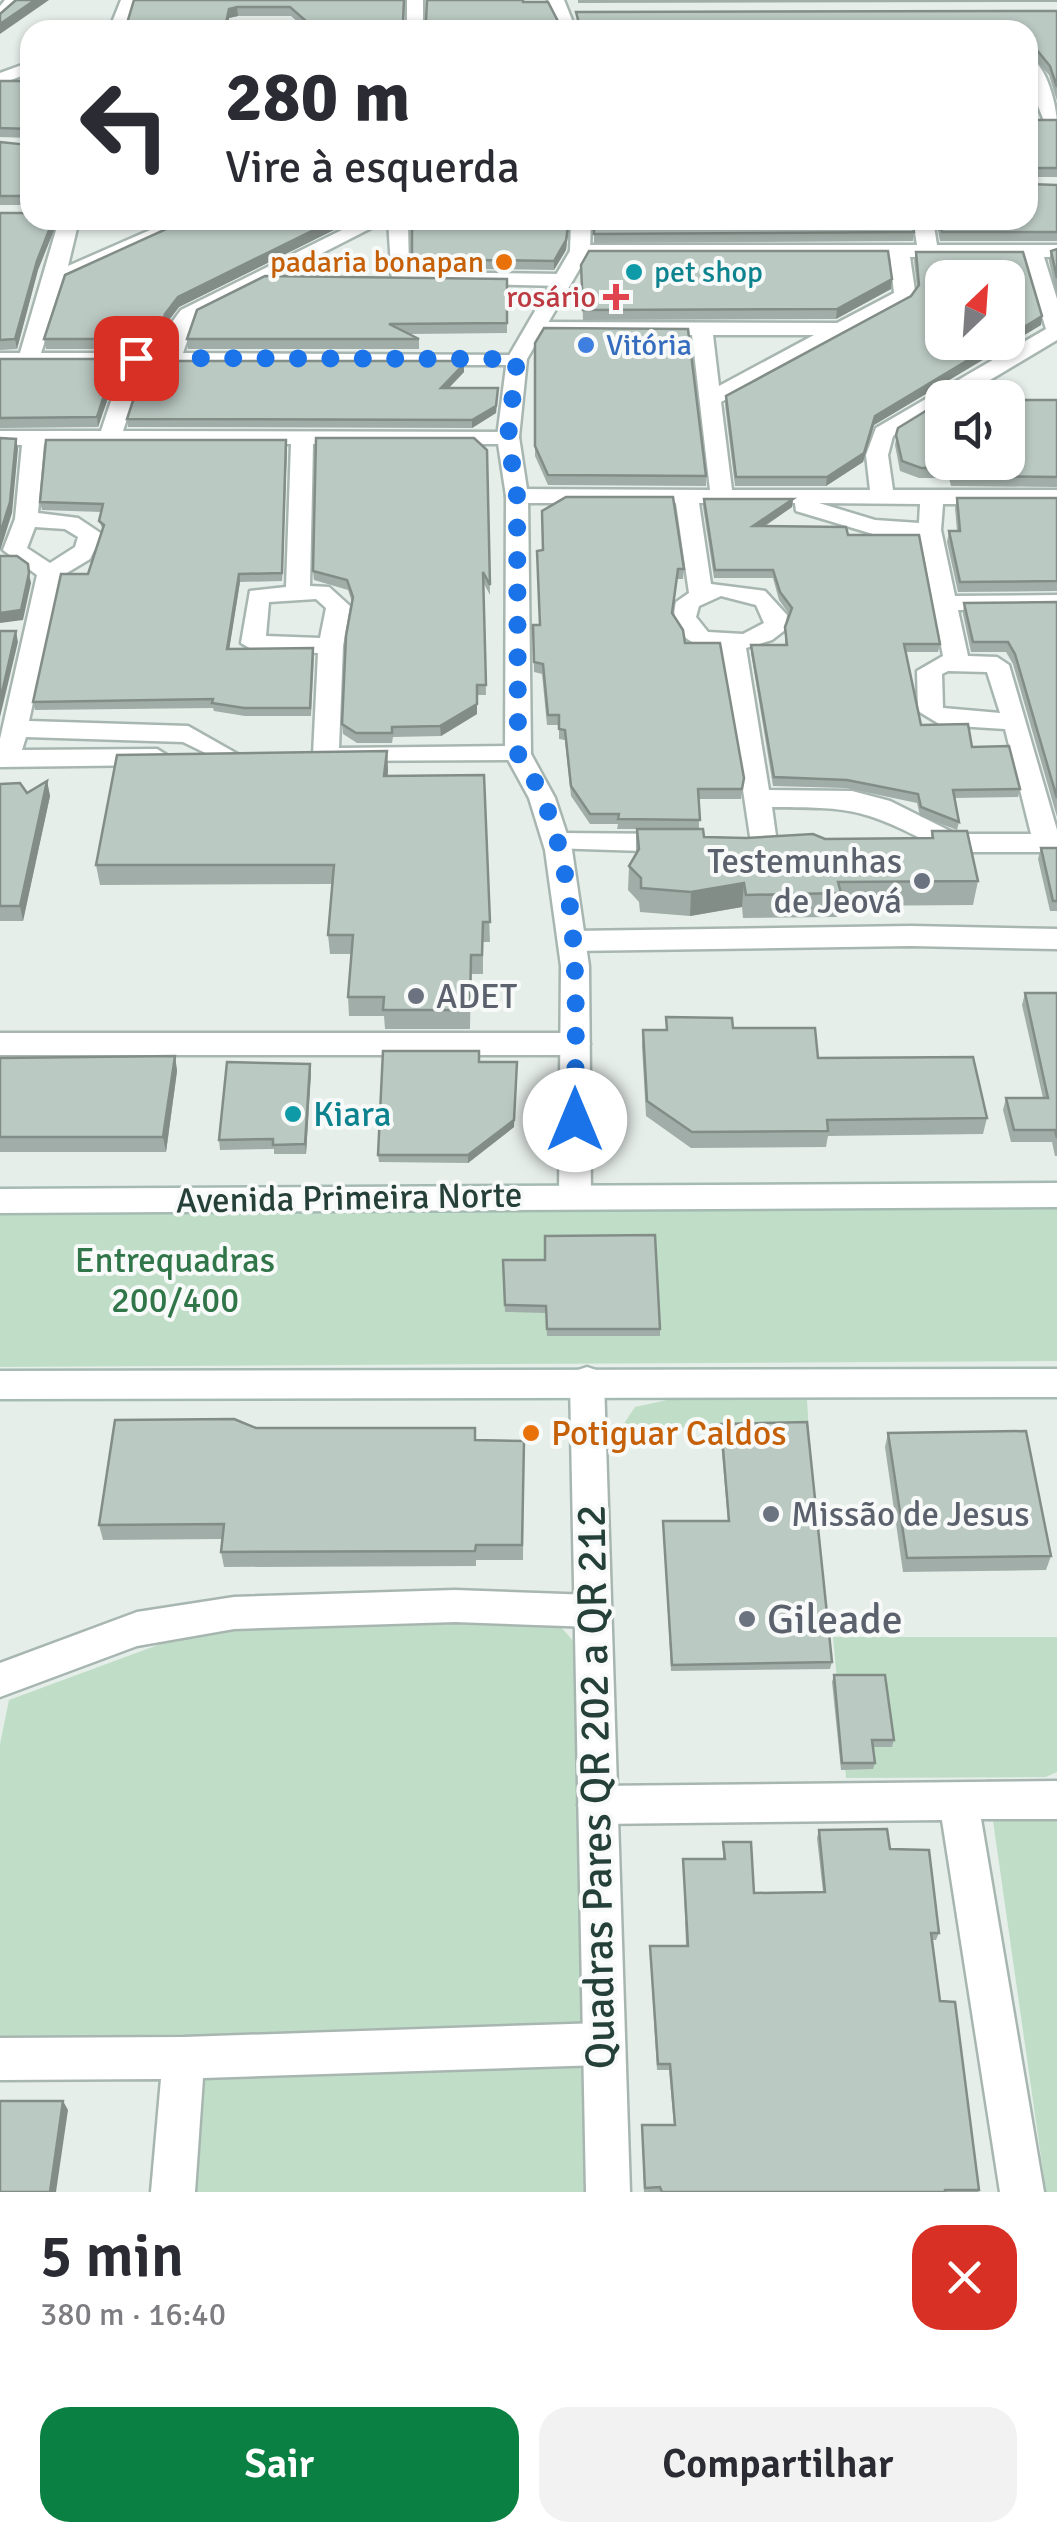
<!DOCTYPE html>
<html lang="pt">
<head>
<meta charset="utf-8">
<style>
	:root { --surface:#fff; --page:#f2f2f3; --text:#2b2b33; --muted:#7c7c81; --accent:#0b8043 }
	body { margin:0; font-family:Signika,sans-serif; background:var(--page); color:var(--text); height:100vh; display:flex; flex-direction:column; font-size:38px; white-space:nowrap }
	* { box-sizing:border-box; margin:0 }
	p { font-size:32px; color:var(--muted) }
	.icon { flex:none; width:55px; height:55px; fill:none; stroke:currentColor; stroke-width:2; stroke-linecap:round; stroke-linejoin:round }
	.map { position:relative; height:2192px; overflow:hidden }
	.sheet { display:flex; flex-direction:column; background:var(--surface); flex:1 }
	.sheet>* { flex:none }
	.hud { position:absolute; left:20px; top:20px; width:1018px; height:210px; border-radius:30px; box-shadow:0 2px 8px #0004; background:#fff; color:var(--text); overflow:hidden }
	.needle { width:65px; rotate:25deg }
	.fabs { position:absolute; left:925px; top:260px; display:grid; gap:20px }
	.fabs a { display:grid; place-items:center; width:100px; height:100px; border-radius:20px; background:var(--surface); box-shadow:0 2px 8px #0004; font-size:50px }
	.pin { position:absolute; display:grid; place-items:center; width:85px; height:85px; color:#fff; margin:-42px; border-radius:20px; box-shadow:0 5px 15px #0006 }
	.me { position:absolute; width:110px; margin:-55px; rotate:0deg; stroke-linejoin:round; filter:drop-shadow(0 0 8px #0008) }
	.turn { display:flex; align-items:center; gap:35px; height:210px; padding:0 40px; font-size:45px }
	.turn .icon { width:130px; height:130px; stroke-width:2.5 }
	.turn b { display:block; font-size:70px; line-height:85px }
	.round { display:grid; place-items:center; flex:none; width:105px; height:105px; border-radius:30px; background:var(--page) }
	.summary { display:flex; align-items:center; justify-content:space-between; height:170px; padding:0 40px }
	h1 { font-size:60px; font-weight:600; line-height:75px }
	.primary-button { display:flex; gap:20px; margin-top:auto; padding:20px 40px }
	.primary-button a { flex:1; height:115px; border-radius:30px; background:var(--accent); color:#fff; font-size:40px; font-weight:600; line-height:115px; text-align:center }
	.primary-button a+a { background:var(--page); color:var(--text) }
	.map>svg:first-child { display:block }
</style>
</head>
<body>
<div class="map">
<svg width="1057" height="2192" viewBox="0 0 1057 2192">
	<rect width="100%" height="100%" fill="#e6eeea"/>
	<g fill="#c0dec7">
		<path d="M1057 1190V1361L0 1367V1196Z"/>
		<path d="M672 1399 807 1400 809 1433 623 1425 635 1407Z"/>
		<path d="M477 1617 561 1627 609 1682 627 2192H178L184 2060 0 2049V1744L9 1700 209 1626Z"/>
		<path d="M833 1637H1057V1772L1046 1777 846 1778Z"/>
		<path d="M987 1779H1057V2192H1046Z"/>
	</g>
	<g fill="none" stroke-linecap="round" stroke-linejoin="round">
		<g stroke="#a8b6b1" stroke-width="5">
			<g id="minor">
				<path d="M5 0H22L0 21V6Z"/>
				<path d="M121 0H137L125 30H109Z"/>
				<rect x="407" y="0" width="16" height="30"/>
				<path d="M1028 56C1047 65 1057 106 1057 126L1044 121 1028 81Z"/>
				<path d="M30 62V73L0 84V73Z"/>
				<path d="M59 220H79L68 266 173 220H199L64 282 41 353H162L170 325 181 310 362 220H387L195 318 183 353 524 355V363L517 365H144L123 431 516 432 519 437 508 444H313L310 586 329 587 350 606 343 646 339 748 518 746 531 754 527 760 317 761 313 755 318 653 253 650 241 643 250 591 286 587 291 444H44L38 513 78 518 102 534 90 559 60 577 29 721 188 726 241 756 228 764 183 742 26 737 22 750 157 749 170 757 157 765 0 767V739L37 575 3 550 15 519 22 445H0V431H101L123 365H0V353H20ZM35 527 65 529 78 537 75 547 50 563 27 548ZM316 599 326 608 320 638 266 636 269 602Z"/>
				<path d="M388 220H408L409 272 562 274 572 280 562 286 392 282Z"/>
				<path d="M913 220H933L937 245H1057V257H1044L1057 299V340L960 398H942V406L893 436 888 455 893 490H1057V504H943L941 530 955 596 1057 595V609L958 610 968 656 997 657 1009 665 1057 830V852H930L921 849 917 843 920 838C858 806 840 808 772 807L777 843 764 852 751 843 722 650C692 647 668 634 676 602L689 593 676 503H517L506 496 517 489 710 490 692 335 536 334 526 328 536 322 837 323 894 293 890 257H580L570 251 580 245H917ZM910 257H1024L1046 329 876 428 866 455 870 490H732L721 402 908 301 915 291ZM713 335H814L719 386ZM699 503H795L796 511 873 534 920 536 943 656 917 671 918 711 941 725 1005 729 1031 834H956L890 801 852 791 769 790 746 648 772 640 785 630 787 615 765 591 711 584ZM819 503 920 504 919 523 875 520ZM721 596 756 605 764 623 743 634 708 632 696 617 699 606ZM948 671 987 672 1000 713 943 708 942 674Z"/>
				<path d="M560 833 674 834 687 843 674 852 551 848 547 842Z"/>
				<path d="M911 926 1057 929V949L911 946 572 951 558 941 572 931Z"/>
				<path d="M0 1033H575L585 1036 590 1044 585 1052 575 1055H0Z"/>
				<path d="M455 1590 593 1595 606 1599 611 1611 606 1623 593 1627 455 1622 234 1629 137 1646 0 1697V1663L137 1612 234 1597Z"/>
				<path d="M1057 1781V1819H981L1044 2192H1000L942 1820 597 1824 583 1818 578 1805 583 1792 597 1786Z"/>
				<path d="M601 2023 616 2029 622 2044 616 2059 601 2065 203 2078 195 2192H151L161 2079 0 2080V2038L184 2037Z"/>
			</g>
		</g>
		<g stroke="#a8b6b1" stroke-width="5">
			<g id="tertiary">
				<path d="M548 0H564L576 30H560Z"/>
				<path d="M571 220H591L590 251 527 359 519 437 528 496 531 754 555 798 572 850 589 966 591 1196 586 1205 575 1208 564 1205 559 1196 561 966 545 850 529 798 505 754 506 496 497 437 507 359 570 251Z"/>
				<path d="M587 1367 599 1371 604 1381 630 2192H586L570 1381 575 1371Z"/>
			</g>
		</g>
		<g stroke="#a4bab2" stroke-width="5">
			<g id="secondary">
				<path d="M1057 1183V1207L0 1213V1189Z"/>
				<path d="M1057 1369V1397L0 1399V1371Z"/>
			</g>
		</g>
		<use href="#minor" fill="#fff" fill-rule="evenodd"/>
		<use href="#tertiary" fill="#fff" fill-rule="evenodd"/>
		<use href="#secondary" fill="#fff" fill-rule="evenodd"/>
	</g>
	<g fill="#a1ada8" fill-rule="evenodd">
		<path d="M134 0H405L404 22 407 25 523 2 560 25 577 23 576 12 1057 11V101L1049 75 1030 53 125 30ZM238 16H291L301 25 229 24V18Z"/>
		<path d="M578 0H1057V2L578 3Z"/>
		<path d="M0 81H30V205H0V142L28 145 30 138 0 137Z"/>
		<rect x="1028" y="120" width="29" height="57"/>
		<path d="M1057 185V241H940L936 220H1028Z"/>
		<path d="M0 213 30 220H58L38 270 17 349 0 350Z"/>
		<path d="M186 220H354L179 307 166 324 159 349H46L44 339Z"/>
		<path d="M412 220H570L566 250 554 270 413 268Z"/>
		<path d="M594 220 914 232 913 241 594 243Z"/>
		<path d="M1057 249V296L1049 261 1051 251Z"/>
		<path d="M916 252 1042 316 1041 325 874 425 863 462 826 486H735L725 405 726 396 911 296 917 287 914 261Z"/>
		<path d="M581 265 891 289 836 319 583 320Z"/>
		<path d="M507 279V333L410 334 419 339V349H188L187 339Z"/>
		<path d="M535 343 706 476V486L548 485 535 456Z"/>
		<path d="M0 359H116L118 369 98 427 0 428Z"/>
		<path d="M464 372 449 388H498L496 413 472 428 128 427 127 419Z"/>
		<path d="M1057 400V487L951 486 949 478H919L900 471 895 445 898 428Z"/>
		<path d="M286 440 282 581 240 582 229 649 314 657 311 716H245L214 711 213 708 35 710 33 702 88 574 103 530 99 521 101 512 42 510 40 502Z"/>
		<path d="M487 450 490 595 483 582 486 695H477V714L441 736 393 737 392 743H357L343 734 342 724 352 602 348 590 314 580 313 571Z"/>
		<path d="M957 498H1057V591L958 592 947 542 949 531H957L955 508Z"/>
		<path d="M704 499H793L792 507 764 527 848 535 940 644 938 652H906L921 725 972 747 1020 789 1018 797 954 798 959 822 957 830 920 816 917 803 846 788 773 786 751 653V645H785V627L789 614 779 600 773 578H714L703 507Z"/>
		<path d="M542 550 684 569 683 579H677L673 614 744 778 741 799H699V829L704 837 746 838H931L932 831 978 881 973 905 839 906 837 917 743 918 742 907 690 916 640 912 639 902 628 890 629 866 636 855V829H617L618 824H590L571 796 565 740 559 739V725H547L542 674 534 672 533 625H539Z"/>
		<path d="M1057 602V817L1013 664 1006 652H971L963 614 964 603Z"/>
		<path d="M387 751 388 776 484 775 490 942H483V974H471L470 1029H385L384 1016H349L348 997 351 954H330L328 935 332 884 100 885 96 865Z"/>
		<path d="M47 781 50 796 23 921H0V784L27 793Z"/>
		<path d="M1041 848H1057V911H1050L1038 859Z"/>
		<path d="M1025 993H1057V1156H1055L1052 1142H1011L1003 1110 1006 1098H1043L1022 1005Z"/>
		<path d="M666 1017 733 1028 987 1118 983 1134 828 1136 826 1147 691 1148 646 1116 642 1046 643 1030H666Z"/>
		<path d="M175 1056 177 1071 166 1152H0V1058Z"/>
		<path d="M479 1062 514 1127 468 1163 379 1162 378 1155Z"/>
		<path d="M310 1064 311 1073 306 1154H274V1149L220 1150 219 1140Z"/>
		<path d="M503 1260 660 1329V1336H547L546 1313 505 1312Z"/>
		<path d="M721 1424 832 1662 830 1669 671 1671 663 1521H728L720 1431Z"/>
		<path d="M256 1428 475 1440 524 1441 523 1560H476V1566L224 1567 221 1552 222 1539 103 1540 99 1525Z"/>
		<path d="M888 1433 1051 1556 1046 1570 903 1572 885 1447Z"/>
		<path d="M834 1675 894 1740 892 1747H873L875 1763 873 1769 841 1770 832 1682Z"/>
		<path d="M819 1830 890 1849 939 1933 936 1940H932L940 2001 979 2190 978 2192H644L642 2125H674L669 2070H657L650 1953V1946H686L683 1859H723V1842L754 1893 823 1892 817 1838Z"/>
	</g>
	<g fill="#838d88">
		<path d="M35 0H49L0 34V24Z"/>
		<path d="M237 7 238 16 229 18 227 30 226 23 229 9Z"/>
		<path d="M53 220H58L38 270 17 349 15 339 37 261Z"/>
		<path d="M334 220H354L179 307 166 324 159 349 158 339 165 314 178 297Z"/>
		<path d="M569 220 566 250 554 270V261Z"/>
		<path d="M892 279 891 289 836 319 837 309Z"/>
		<path d="M1042 316 1041 325 874 425 863 462 826 486 827 477 875 416 998 342H1008V337Z"/>
		<path d="M116 359 118 369 98 427 97 417Z"/>
		<path d="M464 364V372L441 396V388Z"/>
		<path d="M498 388 496 413 472 428V420Z"/>
		<path d="M16 439 18 449 12 513 0 551V534Z"/>
		<path d="M286 440 287 448 282 581V573Z"/>
		<path d="M793 499 792 507 752 534 753 526Z"/>
		<path d="M29 573 31 583 23 620 0 623V613Z"/>
		<path d="M239 574 240 582 228 657 227 649Z"/>
		<path d="M16 631 18 642 0 717V701Z"/>
		<path d="M477 704V714L441 736 440 726Z"/>
		<path d="M387 751 388 771 385 796 384 776Z"/>
		<path d="M47 781 50 796 23 921 20 906Z"/>
		<path d="M744 883 742 907 690 916 691 892Z"/>
		<path d="M175 1056 177 1071 166 1152 163 1137Z"/>
		<path d="M517 1062 514 1127 468 1163V1155Z"/>
		<path d="M310 1064 311 1073 306 1154 305 1144Z"/>
		<path d="M63 2101 68 2110 56 2192H50Z"/>
	</g>
	<g fill="#bbc9c3" stroke="#838d88" stroke-width="2.5" fill-rule="evenodd">
		<path d="M16 0H35L0 24V14Z"/>
		<path d="M134 0H404L403 21 407 25 426 21 427 0H523V2H548L560 25 579 23 576 12 1057 11V87L1050 66 1032 44 1028 46V30H125ZM237 7H290L306 21 302 25 226 23 229 9Z"/>
		<path d="M0 81H30V129L0 128Z"/>
		<rect x="1028" y="120" width="29" height="48"/>
		<path d="M30 136V196H0V142L28 145Z"/>
		<path d="M1028 184 1057 185V232H942L939 220H1028Z"/>
		<path d="M0 213H30V220H53L37 261 15 339 0 340Z"/>
		<path d="M186 220H334L178 297 165 314 158 339H44L65 275Z"/>
		<path d="M412 220H569L566 240 554 261 412 259Z"/>
		<path d="M594 220H912L914 232 594 234Z"/>
		<path d="M1057 249V278L1051 251Z"/>
		<path d="M589 251H888L892 279 837 309 583 310 581 265Z"/>
		<path d="M916 252H1023L1042 316 1008 337V278H942V342H998L875 416 864 453 827 477H736L726 396 911 296 919 285Z"/>
		<path d="M265 276 507 279V323L389 324 419 339H187L197 310Z"/>
		<path d="M544 328 688 329 706 476 548 475 535 446V343Z"/>
		<path d="M0 359H116L97 417 0 418Z"/>
		<path d="M146 361H457L464 364 441 388H498L496 406 472 420 127 419Z"/>
		<path d="M1008 400H1057V477L952 476 951 468H921L902 461 896 435 898 428 942 401V462H1008Z"/>
		<path d="M0 438 16 439 10 502 0 534Z"/>
		<path d="M316 438H474L487 450 490 585 483 572 486 685H477V704L440 726 392 727V733H356L342 724 346 636 353 597 347 580 313 571Z"/>
		<path d="M46 440H286L282 573 239 574 227 649 313 648 310 708H244L212 703 213 699 33 702 61 574H88L104 525 99 521 103 504 40 502Z"/>
		<path d="M566 497H673L684 569H678L672 613 683 630 685 643H720L744 778 742 789H698L700 820 618 819 619 814H590L571 786 565 730 559 729V715H548L543 664 534 662 533 625H540L537 551 543 550 542 511Z"/>
		<path d="M957 498H1057V581L960 582 949 531H960Z"/>
		<path d="M704 499H793L753 526 846 527 848 535H919L940 644H904L921 725 968 724 972 747 1009 746 1020 789 953 790 959 822 921 807 918 794 847 780 774 777 751 645H787L785 627 792 608 780 592 773 570H715Z"/>
		<path d="M0 556H17L28 564 29 573 21 610 0 613Z"/>
		<path d="M1057 602V798L1015 654 1008 642H973L964 603Z"/>
		<path d="M0 631H16L0 701Z"/>
		<path d="M387 751 384 776 484 775 490 922H483L482 955H471L470 1010H383L384 997H348L353 935H328L334 865H96L117 755Z"/>
		<path d="M47 781 20 906H0V784L20 783 27 793Z"/>
		<path d="M637 829H703L704 837 746 838 813 834 825 839 933 838 932 831H967L978 881 838 882 841 893 746 895 744 883 691 892 641 888V878L629 866 639 849Z"/>
		<path d="M1041 848H1057V901H1053Z"/>
		<path d="M1025 993H1057V1138L1055 1130H1014L1006 1098H1048Z"/>
		<path d="M666 1017 732 1018 733 1028H815L818 1058 973 1057 987 1118 827 1120 828 1131 692 1132 647 1101 643 1030H667Z"/>
		<path d="M383 1051H479V1062H517L514 1120 468 1155H378Z"/>
		<path d="M175 1056 163 1137H0V1058Z"/>
		<path d="M227 1062 310 1064 305 1144 273 1145V1139L219 1140Z"/>
		<path d="M655 1235 660 1329H547L546 1306 505 1305 503 1260H545V1236Z"/>
		<path d="M234 1419 256 1428H475V1440L524 1441 522 1545H476L475 1551 221 1552 224 1524 99 1525 115 1420Z"/>
		<path d="M807 1422 832 1662 672 1665 663 1521H729L721 1424Z"/>
		<path d="M1026 1431 1051 1556 907 1558 888 1433Z"/>
		<path d="M834 1675H885L894 1740H872L875 1763H842Z"/>
		<path d="M887 1829 890 1849 929 1850 939 1933H931L940 2001 955 2002 979 2190H945V2192H662L660 2187 645 2188 642 2125H675L670 2064H658L650 1946H688L683 1859H725L723 1842H751L754 1893 825 1892 819 1830Z"/>
		<path d="M0 2101H63L50 2192H0Z"/>
	</g>
	<g fill="none" stroke-linecap="round" stroke-linejoin="round">
		<path stroke="#1a73e8" stroke-width="18" stroke-dasharray="0 32.4" d="M136 358 517 359 508 437 517 496 518 754C587 851 575 1005 575 1120"/>
	</g>
	<g fill="#e8710a" stroke="#f7faf8" stroke-width="4">
		<circle cx="504" cy="262" r="10"/>
		<circle cx="531" cy="1433" r="10"/>
	</g>
	<g fill="#0f9aa8" stroke="#f7faf8" stroke-width="4">
		<circle cx="634" cy="272" r="10"/>
		<circle cx="293" cy="1114" r="10"/>
	</g>
	<path fill="#e0444e" stroke="#f7faf8" stroke-width="4" d="M611 282h10v10h10v10h-10v10h-10v-10h-10v-10h10z"/>
	<circle fill="#3f7fe0" stroke="#f7faf8" stroke-width="4" cx="586" cy="345" r="10"/>
	<g fill="#6b7280" stroke="#f7faf8" stroke-width="4">
		<circle cx="922" cy="881" r="10"/>
		<circle cx="416" cy="996" r="10"/>
		<circle cx="771" cy="1514" r="10"/>
		<circle cx="747" cy="1619" r="10"/>
	</g>
	<g text-anchor="middle" dominant-baseline="central" stroke-width="8" stroke-linejoin="round" paint-order="stroke">
		<g font-size="30" fill="#c56008" stroke="#f7faf8" text-anchor="end">
			<text x="484" y="262">padaria bonapan</text>
		</g>
		<g font-size="30" fill="#0d838f" stroke="#f7faf8" text-anchor="start">
			<text x="654" y="272">pet shop</text>
		</g>
		<g font-size="30" fill="#be3a42" stroke="#f7faf8" text-anchor="end">
			<text x="596" y="297">rosário</text>
		</g>
		<g font-size="30" fill="#366cbe" stroke="#f7faf8" text-anchor="start">
			<text x="606" y="345">Vitória</text>
		</g>
		<g font-size="35" fill="#5b616d" stroke="#f7faf8" text-anchor="start">
			<text x="902" y="861" text-anchor="end">Testemunhas<tspan x="902" dy="40">de Jeová</tspan></text>
			<text x="436" y="996">ADET</text>
			<text x="791" y="1514">Missão de Jesus</text>
		</g>
		<g font-size="35" fill="#0d838f" stroke="#f7faf8" text-anchor="start">
			<text x="313" y="1114">Kiara</text>
		</g>
		<g font-size="35" fill="#254038" stroke="#f7faf8">
			<text transform="translate(349 1198) rotate(-1)">Avenida Primeira Norte</text>
		</g>
		<g font-size="35" fill="#307649" stroke="#f7faf8">
			<text x="175" y="1260">Entrequadras<tspan x="175" dy="40">200/400</tspan></text>
		</g>
		<g font-size="35" fill="#c56008" stroke="#f7faf8" text-anchor="start">
			<text x="551" y="1433">Potiguar Caldos</text>
		</g>
		<g font-size="42" fill="#5b616d" stroke="#f7faf8" text-anchor="start">
			<text x="767" y="1619">Gileade</text>
		</g>
		<g font-size="42" fill="#254038" stroke="#f7faf8">
			<text transform="translate(596 1787) rotate(-91)">Quadras Pares QR 202 a QR 212</text>
		</g>
	</g>
</svg>
<div class="fabs">
<a><svg class="needle" viewBox="-14 -14 28 28"><path d="M0-13l5 13h-10z" fill="#e53935"/><path d="M0 13l5-13h-10z" fill="#7c7c81"/></svg></a>
<a><svg class="icon" aria-label="sound" viewBox="0 0 24 24"><path d="M4 9h4l5-4v14l-5-4H4zM17 9q2 3 0 6"/></svg></a>
</div>
<div class="pin" style="left:136px;top:358px;background:#d93025"><svg class="icon" aria-label="arrive" viewBox="0 0 24 24"><path d="M6 21V4h12l-3 4 3 4H6"/></svg></div>
<svg class="me" style="left:575px;top:1120px" viewBox="-20 -20 40 40"><circle r="19" fill="#fff"/><path d="M0-13L10 11 0 6-10 11z" fill="#1a73e8"/></svg>
<div class="hud">
<div class="turn"><svg class="icon" aria-label="left" viewBox="0 0 24 24"><path d="M17 20v-9H6M10 6l-5 5 5 5"/></svg><div><b>280 m</b>Vire à esquerda</div></div>
</div>
</div>
<section class="sheet">
<div class="summary"><div><h1>5 min</h1><p>380 m · 16:40</p></div><a class="round" style="background:#d93025;color:#fff"><svg class="icon" aria-label="close" viewBox="0 0 24 24"><path d="M6 6l12 12M18 6L6 18"/></svg></a></div>
<div class="primary-button"><a>Sair</a><a>Compartilhar</a></div>
</section>
</body>
</html>
